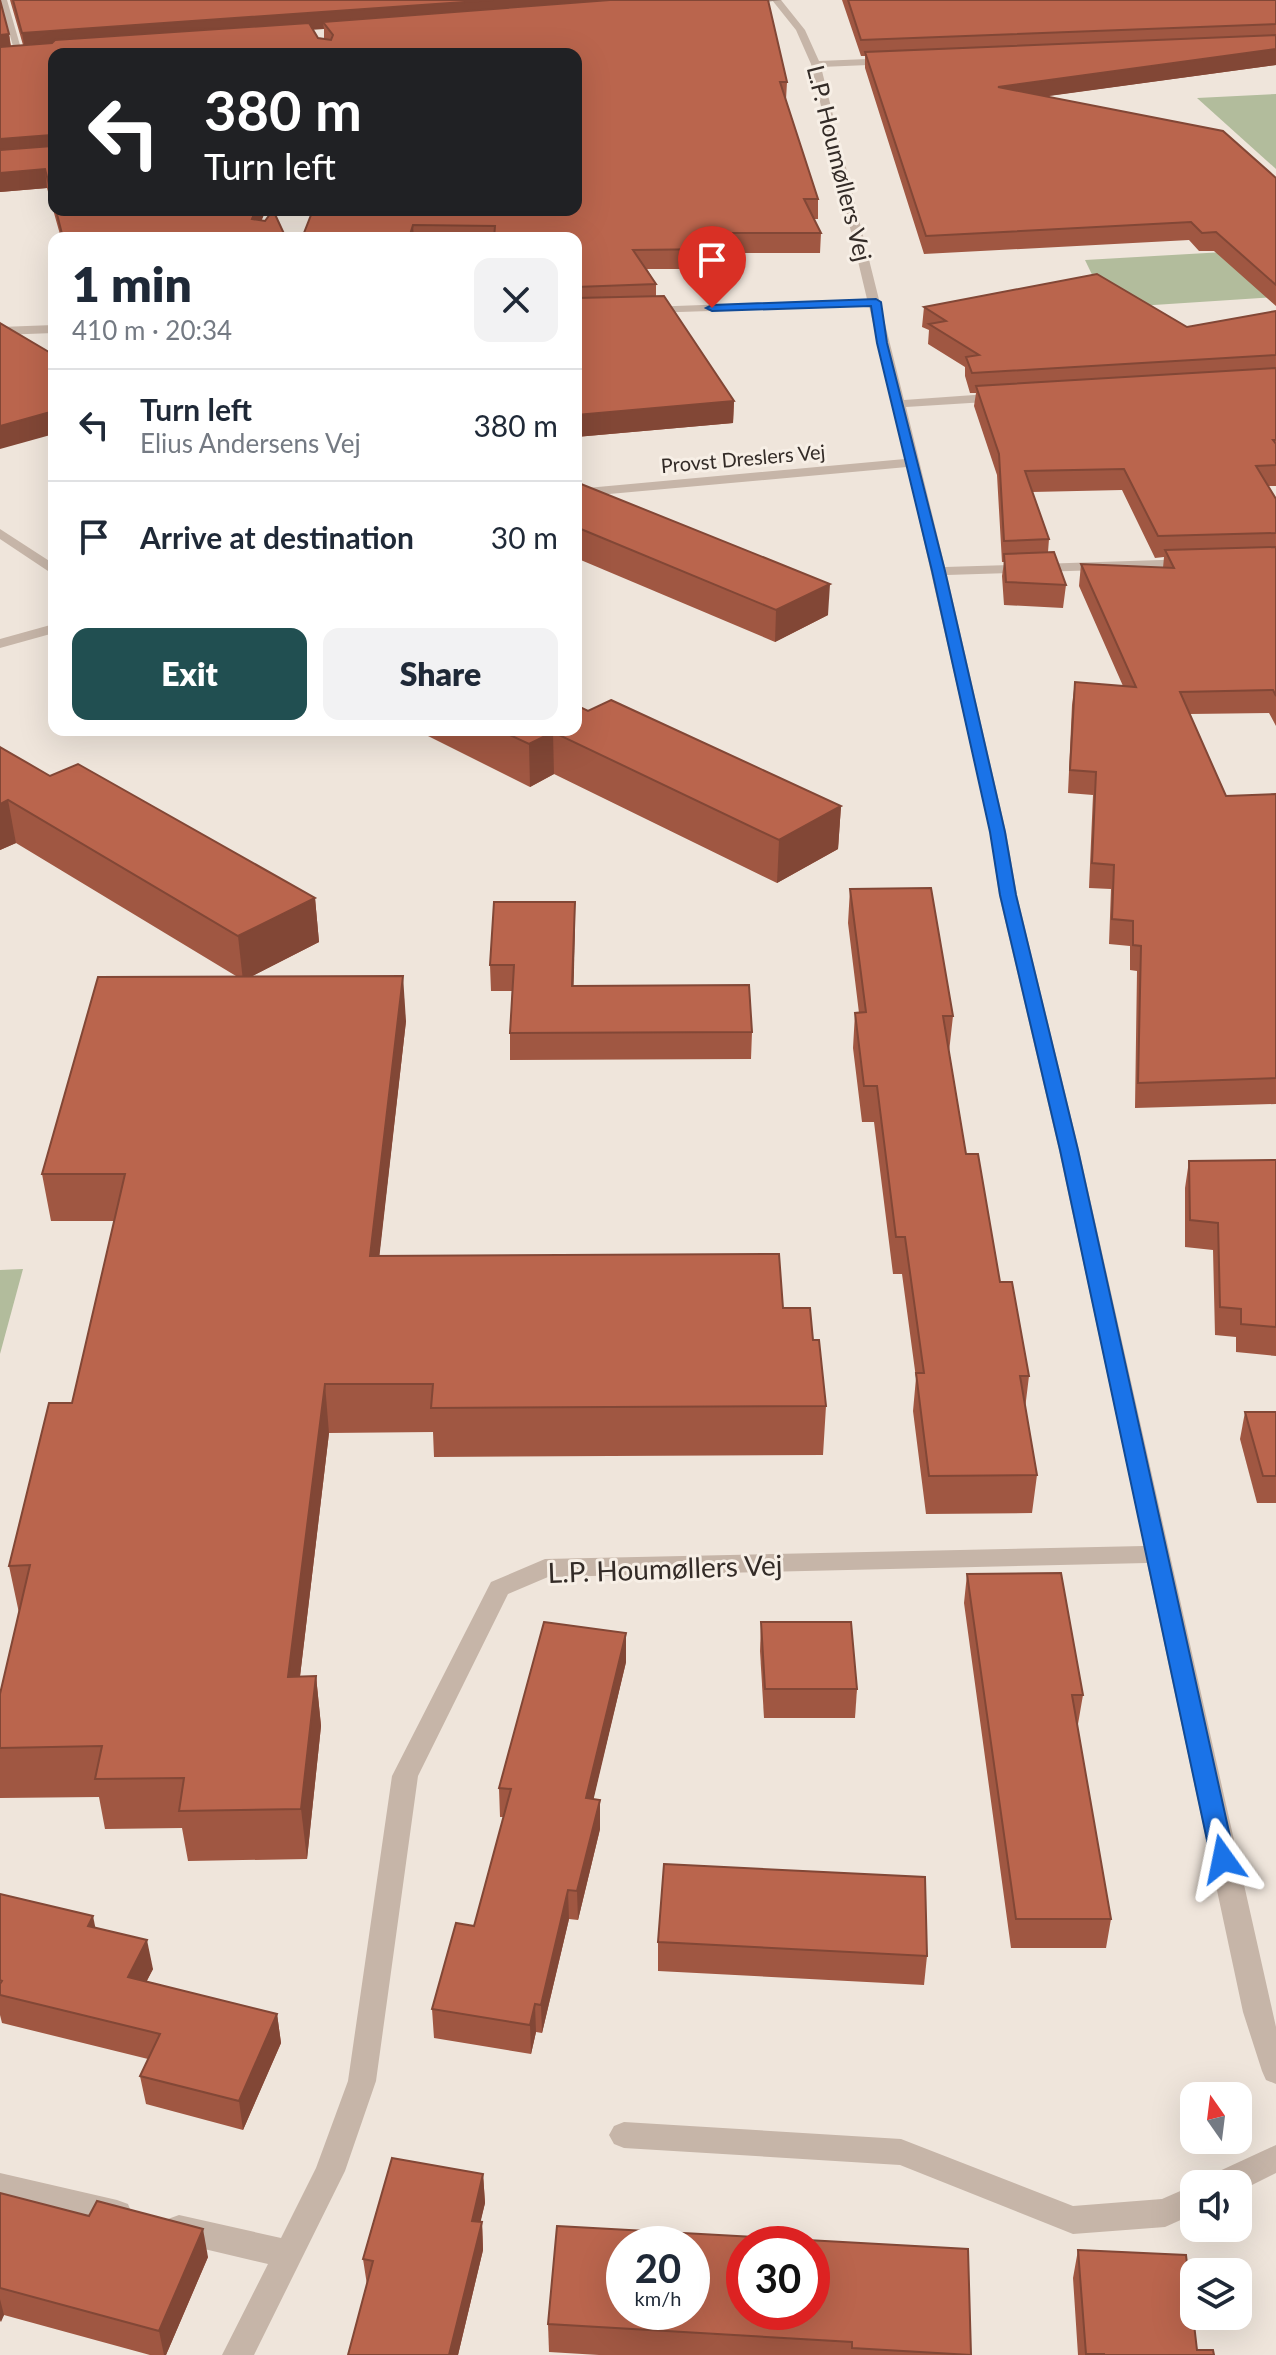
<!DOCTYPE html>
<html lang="en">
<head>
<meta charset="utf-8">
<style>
	:root { --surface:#fff; --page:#f2f2f3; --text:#1f2937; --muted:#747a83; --line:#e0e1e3; --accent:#214f51 }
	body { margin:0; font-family:Lato,sans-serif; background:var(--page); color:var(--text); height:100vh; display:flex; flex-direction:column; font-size:30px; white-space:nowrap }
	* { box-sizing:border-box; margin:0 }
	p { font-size:26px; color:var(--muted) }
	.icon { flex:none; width:44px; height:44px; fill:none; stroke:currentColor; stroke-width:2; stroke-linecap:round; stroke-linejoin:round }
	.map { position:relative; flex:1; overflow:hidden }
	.sheet { position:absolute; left:48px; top:232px; width:534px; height:504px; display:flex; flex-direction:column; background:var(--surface); border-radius:16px; box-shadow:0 8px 32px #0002 }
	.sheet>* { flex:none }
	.hud { position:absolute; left:48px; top:48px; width:534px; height:168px; border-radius:16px; box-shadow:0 8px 32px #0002; background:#202124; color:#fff; overflow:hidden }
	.needle { width:52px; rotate:346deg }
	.fabs { position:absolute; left:1180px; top:2082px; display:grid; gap:16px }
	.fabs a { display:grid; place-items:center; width:72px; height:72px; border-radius:16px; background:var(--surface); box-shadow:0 8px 32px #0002; font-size:40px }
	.speed { position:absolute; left:606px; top:2226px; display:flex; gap:16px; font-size:40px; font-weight:700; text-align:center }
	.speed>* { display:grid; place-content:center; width:104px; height:104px; border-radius:50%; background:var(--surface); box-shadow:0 8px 32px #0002; line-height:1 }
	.speed small { font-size:20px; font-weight:400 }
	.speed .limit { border:12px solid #d22; background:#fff; color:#111 }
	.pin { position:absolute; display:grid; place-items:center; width:68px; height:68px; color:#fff; margin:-82px -34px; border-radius:50% 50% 50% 0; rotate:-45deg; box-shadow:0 0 8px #0007 }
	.pin .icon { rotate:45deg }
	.me { position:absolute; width:88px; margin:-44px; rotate:348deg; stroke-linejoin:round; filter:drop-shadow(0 0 6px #0008) }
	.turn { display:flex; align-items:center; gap:28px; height:168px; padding:0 24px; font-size:36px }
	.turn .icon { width:104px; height:104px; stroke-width:2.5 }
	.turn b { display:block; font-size:56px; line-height:68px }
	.round { display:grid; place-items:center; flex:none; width:84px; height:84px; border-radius:16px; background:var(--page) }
	.overview { display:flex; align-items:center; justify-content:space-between; height:136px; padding:0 24px }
	h1 { font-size:48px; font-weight:800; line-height:60px }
	.primary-button { display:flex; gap:16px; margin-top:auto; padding:16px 24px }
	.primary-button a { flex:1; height:92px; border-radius:16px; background:var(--accent); color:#fff; font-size:32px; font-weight:800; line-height:92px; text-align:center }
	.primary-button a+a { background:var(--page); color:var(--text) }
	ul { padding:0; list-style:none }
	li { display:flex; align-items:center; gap:24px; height:112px; padding:0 24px; border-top:2px solid var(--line) }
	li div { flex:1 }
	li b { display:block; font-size:30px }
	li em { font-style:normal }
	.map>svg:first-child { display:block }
</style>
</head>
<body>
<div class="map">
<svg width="1276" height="2355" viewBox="0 0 1276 2355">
	<rect width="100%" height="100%" fill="#efe5db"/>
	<g fill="#b2bc9c">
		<path d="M1276 94V169L1197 98Z"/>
		<path d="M1276 249V297L1108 308 1085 260Z"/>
		<path d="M23 1269 0 1354V1270Z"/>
	</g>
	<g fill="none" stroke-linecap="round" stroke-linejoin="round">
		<g fill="#c6b5a8" fill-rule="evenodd">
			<path d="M0 0H7L24 59 16 57Z"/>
			<path d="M772 0H781L805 30 819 61 892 58 897 61 892 64 821 67 904 400 1002 393 1008 397 1002 401 906 407 945 567 1191 559 1198 563 1191 567 947 575 1006 832 1017 895 1079 1150 1276 2027V2084L1266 2080 1262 2071 1243 2012 1147 1563 548 1577 508 1594 418 1776 376 2081 345 2171 254 2355H222L268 2264 179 2243 168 2239 164 2229 168 2219 179 2215 281 2238 316 2168 348 2081 392 1776 491 1582 545 1559 1144 1546 1059 1150 999 895 990 832 907 467 576 497V489L905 459 869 306 648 313 642 310 648 307 867 299 811 64 796 30Z"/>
			<path d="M54 325V333L0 335V327Z"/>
			<path d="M0 529 54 564V575L0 539Z"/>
			<path d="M54 624V633L0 648V639Z"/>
			<path d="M624 2122 901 2139 1073 2206 1162 2199 1194 2185V2214L1165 2227 1073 2234 900 2165 624 2148 614 2144 609 2135 614 2126Z"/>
			<path d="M1276 2145V2173L1238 2192V2184H1209L1213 2174Z"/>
			<path d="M0 2173 117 2200 128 2204 132 2214 128 2224 117 2228 0 2201Z"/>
		</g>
		<path fill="#998479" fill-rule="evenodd" d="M742 0H782L739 5Z"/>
	</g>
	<g fill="#a05742" fill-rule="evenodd">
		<path d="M0 0 9 34 11 46 23 45 10 0H768L787 82 786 100 818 199V219H814L821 233 820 253H727V259H718V269H647L656 284V296L734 401 733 423 576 437V238H302L576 54H54V210H266L261 221 286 238H61L47 188 0 192ZM313 29H324V39L318 38Z"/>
		<path d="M842 0H1276V65L1047 96 1276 178V306L1214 251H1199L1189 240 924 254 865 68V56H861Z"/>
		<path d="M924 307 1187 327 1276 311V486H1268L1276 499V726L1269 713 1190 714 1226 796 1276 794V1104L1135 1108 1137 971 1130 970V946L1109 944 1111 889 1089 888 1093 795 1068 793 1072 705 1075 682 1123 686 1079 586 1081 564 1163 568 1164 557 1155 558 1122 490 1032 492 1049 539 1048 552 1066 585 1063 608 1004 605 1002 576 1004 562H1002L997 475 974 406 976 393H970L965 376V367L928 344 929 330 922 327Z"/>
		<path d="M576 482 828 615 775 642 576 558Z"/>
		<path d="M588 711 841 806 838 849 777 883 554 774 530 787 416 730H576Z"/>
		<path d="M0 747 50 776 315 898 319 942 252 976 406 1021 379 1256 783 1308 813 1340 826 1406 823 1455 434 1457 433 1432 329 1433 300 1676H316L321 1726 307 1859 188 1861 182 1828 105 1829 99 1797 0 1798V1694L19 1613 9 1566 72 1403 114 1221H51L42 1174 236 976 16 843 0 850Z"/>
		<path d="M850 889 953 1016 949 1052 966 1154 1000 1282 1029 1376 1025 1409 1037 1475 1032 1513 926 1514 913 1411 916 1378 902 1274H893L874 1122H862L853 1048 855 1013H859L848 923Z"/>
		<path d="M575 902 573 986 752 1032 751 1059 510 1060V1033L512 991H491L490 965Z"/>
		<path d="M1276 1160V1356L1236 1352V1337L1215 1335 1213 1250 1185 1247V1188L1189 1161Z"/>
		<path d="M1245 1412H1276V1503H1257L1240 1439Z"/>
		<path d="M967 1574 1083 1695 1078 1724H1077L1111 1919 1106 1948H1011L964 1603Z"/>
		<path d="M761 1622 857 1689 855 1718H764L760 1651Z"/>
		<path d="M626 1633V1662L593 1799 600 1800V1829L578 1920 569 1919 542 2033 536 2032 531 2054 434 2038 432 2009 474 1926 504 1817H500L499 1788Z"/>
		<path d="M0 1894 95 1928 153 1969 146 1982 277 2014 281 2043 243 2130 146 2104 140 2076 148 2059 2 2023 0 2015Z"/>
		<path d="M658 1942 927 1956 924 1985 658 1971Z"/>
		<path d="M483 2174 485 2203 480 2222H482L483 2250 458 2355H348L367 2285 363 2259Z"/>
		<path d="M0 2193 89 2216 208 2257 166 2355H150L4 2315 0 2322Z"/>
		<path d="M557 2226 971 2355H599L549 2352 548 2324Z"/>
		<path d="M1078 2250 1197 2350 1214 2355H1078L1073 2278Z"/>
	</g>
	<g fill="#824736">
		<path d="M493 0H722L323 22 324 29 25 50 22 33Z"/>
		<path d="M9 34 11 51 0 53V35Z"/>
		<path d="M1276 49V65L997 103 998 87Z"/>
		<path d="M51 135 54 153 0 158V139Z"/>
		<path d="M45 169 47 188 0 192V173Z"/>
		<path d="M256 210H266L254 238 252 219Z"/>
		<path d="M413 225 414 238H409Z"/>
		<path d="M734 401 733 423 576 437V415Z"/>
		<path d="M54 411V434L0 449V426Z"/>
		<path d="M830 584 828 615 775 642 776 610Z"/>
		<path d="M553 732 554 774 530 787 529 744Z"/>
		<path d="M8 800 16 843 0 850V804Z"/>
		<path d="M841 806 838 849 777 883 779 840Z"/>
		<path d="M315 898 319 942 243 981 238 936Z"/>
		<path d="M575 902V927L573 1012 572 986Z"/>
		<path d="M403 976 406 1021 374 1304 370 1256Z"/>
		<path d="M325 1384 329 1433 294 1727 288 1677Z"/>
		<path d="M626 1633V1662L587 1827 586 1798Z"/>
		<path d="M316 1676 321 1726 307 1859 301 1809Z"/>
		<path d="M600 1800V1829L578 1920 577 1891Z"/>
		<path d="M568 1890 569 1919 542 2033 541 2005Z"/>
		<path d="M93 1916 99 1945 88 1926Z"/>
		<path d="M147 1940 153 1969 134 2006 128 1977Z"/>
		<path d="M535 2004 536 2032 531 2054 530 2025Z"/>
		<path d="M277 2014 281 2043 243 2130 239 2101Z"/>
		<path d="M483 2174 485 2203 474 2250 472 2221Z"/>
		<path d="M482 2222 483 2250 458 2355H449Z"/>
		<path d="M203 2229 208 2257 166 2355H164L159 2331Z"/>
		<path d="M0 2299 4 2315 1 2322 0 2319Z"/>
	</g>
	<g fill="#ba654d" stroke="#824736" stroke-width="2" fill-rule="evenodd">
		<path d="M0 0 9 34 0 35Z"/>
		<path d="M13 0H493L22 33Z"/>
		<path d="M610 0H768L787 82H780L818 199H804L821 233H727L728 239H717L718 249 633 250 656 284 576 287V238H494L495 226 413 225 409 238H302L313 210H576V54H54V142L51 135 0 139V47L52 43 55 40 309 23 318 38 331 40 333 35 323 22Z"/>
		<path d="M848 0H1276V24L861 40Z"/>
		<path d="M1276 35V49L998 87 1223 131 1276 178V285L1216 232 1202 233 1191 222 926 236 865 52Z"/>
		<path d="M54 144V204L45 169 0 173V150L52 146Z"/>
		<path d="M56 210H256L252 219 265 221 273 210 286 238H63Z"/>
		<path d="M1097 274 1187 327 1276 311V355L972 373 966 357 979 355 929 324 946 321 924 307Z"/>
		<path d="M664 296 734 401 576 415V298Z"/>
		<path d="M0 323 54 355V411L0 426Z"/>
		<path d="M1276 368V440H1273L1276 444V465L1256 466 1276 499V533L1158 536 1124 469 1025 471 1049 539 1004 541 999 454 976 386Z"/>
		<path d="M576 482 830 584 776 610 576 527Z"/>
		<path d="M1276 547V696L1273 690 1180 692 1226 796 1276 794V1078L1138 1083 1141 946 1133 945V921L1112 919 1114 865 1092 863 1096 772 1070 770 1075 682 1136 687 1081 564 1174 568 1165 550Z"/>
		<path d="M1054 552 1066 585 1006 582 1004 554Z"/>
		<path d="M611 700 841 806 779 840 553 732 529 744 499 730H576V705L588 711Z"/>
		<path d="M0 747 50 776 78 764 315 898 238 936 8 800 0 804Z"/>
		<path d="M931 888 953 1016H943L966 1154H978L1000 1282H1012L1029 1376H1020L1037 1475 929 1476 916 1373H924L905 1237H896L877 1086H864L855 1013 866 1012 850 889Z"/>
		<path d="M494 902H575L572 986 749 985 752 1032 510 1033 514 965H490Z"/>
		<path d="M403 976 370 1256 779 1254 783 1308H810L813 1340H819L826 1406 431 1408 433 1384H325L288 1677 316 1676 301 1809 179 1811 184 1778 95 1779 102 1746 0 1748V1694L30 1565 9 1566 49 1403H72L125 1174H42L98 977Z"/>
		<path d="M1276 1160V1327L1241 1324V1309L1220 1307 1218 1223 1190 1220 1189 1161Z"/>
		<path d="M1245 1412H1276V1476H1263Z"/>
		<path d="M1061 1573 1083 1695H1072L1111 1919H1016L967 1574Z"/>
		<path d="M544 1622 626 1633 586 1798 600 1800 577 1891 568 1890 541 2005 535 2004 530 2025 432 2009 456 1923 474 1926 511 1789 499 1788Z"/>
		<path d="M761 1622H851L857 1689H765Z"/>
		<path d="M664 1864 925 1877 927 1956 658 1942Z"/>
		<path d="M0 1894 93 1916 88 1926 147 1940 128 1977 277 2014 239 2101 140 2076 160 2034 0 1995V1984L2 1981 0 1980Z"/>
		<path d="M392 2158 483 2174 472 2221 482 2222 449 2355H348L373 2261 363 2259Z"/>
		<path d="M0 2193 89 2216 97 2201 203 2229 159 2331 0 2288Z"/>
		<path d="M557 2226 968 2249 971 2355 852 2348V2342L548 2324ZM624 2244H692V2312H624ZM744 2244H812V2312H744Z"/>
		<path d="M1078 2250 1186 2255 1197 2350H1213L1214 2355H1104V2354H1086Z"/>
	</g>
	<path fill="#1a73e8" stroke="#114b97" stroke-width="2" d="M876 299 881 302 887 343 945 571 1005 832 1016 895 1078 1150 1235 1859 1232 1866 1223 1868 1215 1866 1211 1859 1060 1150 1000 895 990 832 932 571 877 343 871 306 712 311 706 308 712 305Z"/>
	<g text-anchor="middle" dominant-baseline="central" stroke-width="6" stroke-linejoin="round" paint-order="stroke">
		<g font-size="20" fill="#332b27" stroke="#f7efe6">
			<text transform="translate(743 458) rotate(-5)">Provst Dreslers Vej</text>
		</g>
		<g font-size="24" fill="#332b27" stroke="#f7efe6">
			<text transform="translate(840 163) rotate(76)">L.P. Houmøllers Vej</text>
		</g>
		<g font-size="28" fill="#332b27" stroke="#f7efe6">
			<text transform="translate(665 1568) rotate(-2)">L.P. Houmøllers Vej</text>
		</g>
	</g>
</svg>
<div class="fabs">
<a><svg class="needle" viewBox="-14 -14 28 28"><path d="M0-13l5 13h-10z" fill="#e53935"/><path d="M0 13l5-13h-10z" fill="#747a83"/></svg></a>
<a><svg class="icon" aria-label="sound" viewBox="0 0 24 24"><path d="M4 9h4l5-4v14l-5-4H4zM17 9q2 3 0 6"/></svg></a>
<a><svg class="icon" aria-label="layers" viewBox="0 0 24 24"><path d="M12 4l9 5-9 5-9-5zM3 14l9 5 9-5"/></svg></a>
</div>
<div class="speed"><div>20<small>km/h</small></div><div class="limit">30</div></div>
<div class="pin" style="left:712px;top:308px;background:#d93025"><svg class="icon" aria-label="arrive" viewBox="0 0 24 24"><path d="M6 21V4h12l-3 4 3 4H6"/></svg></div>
<svg class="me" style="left:1223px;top:1859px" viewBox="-20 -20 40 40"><path d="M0-17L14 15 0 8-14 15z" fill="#1a73e8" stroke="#fff" stroke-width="4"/></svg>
<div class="hud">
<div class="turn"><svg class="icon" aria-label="left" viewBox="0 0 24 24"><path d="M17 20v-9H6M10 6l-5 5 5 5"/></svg><div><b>380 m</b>Turn left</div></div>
</div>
<section class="sheet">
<div class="overview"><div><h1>1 min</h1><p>410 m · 20:34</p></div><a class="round"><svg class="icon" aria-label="close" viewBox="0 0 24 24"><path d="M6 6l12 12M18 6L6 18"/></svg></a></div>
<ul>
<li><svg class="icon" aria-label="left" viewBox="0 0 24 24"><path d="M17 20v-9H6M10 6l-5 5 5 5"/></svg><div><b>Turn left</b><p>Elius Andersens Vej</p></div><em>380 m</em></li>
<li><svg class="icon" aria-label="arrive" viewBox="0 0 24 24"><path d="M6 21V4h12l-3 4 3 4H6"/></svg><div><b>Arrive at destination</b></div><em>30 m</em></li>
</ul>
<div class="primary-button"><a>Exit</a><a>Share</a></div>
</section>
</div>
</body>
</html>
